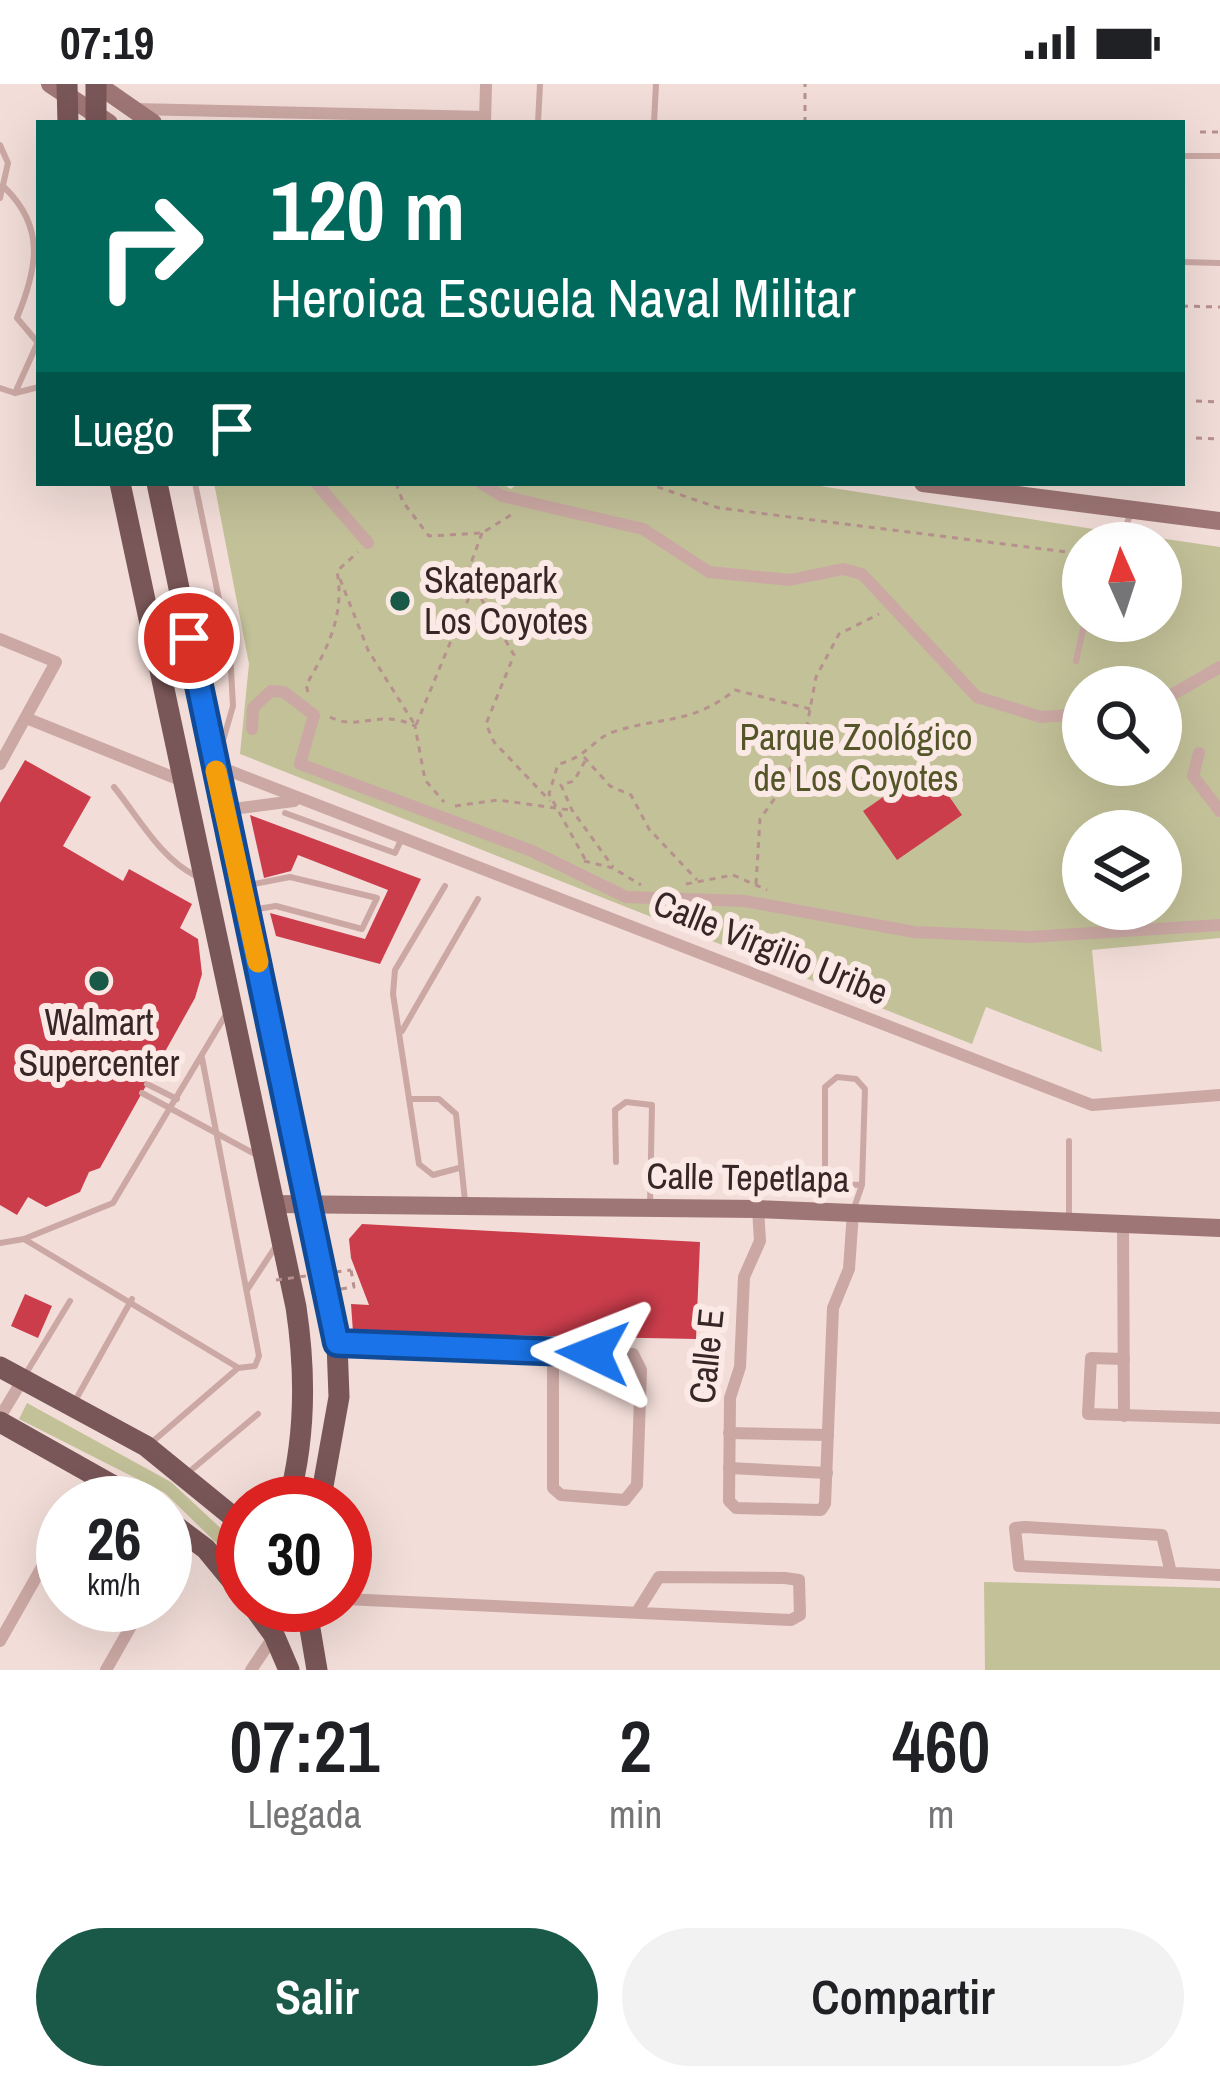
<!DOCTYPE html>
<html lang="es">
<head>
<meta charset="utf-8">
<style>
	:root { --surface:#fff; --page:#f2f2f2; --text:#202124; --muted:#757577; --accent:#1a5947 }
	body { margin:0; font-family:"Archivo Narrow",sans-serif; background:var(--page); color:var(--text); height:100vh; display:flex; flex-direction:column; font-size:45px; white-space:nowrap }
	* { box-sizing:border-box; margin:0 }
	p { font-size:39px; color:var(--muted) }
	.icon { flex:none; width:66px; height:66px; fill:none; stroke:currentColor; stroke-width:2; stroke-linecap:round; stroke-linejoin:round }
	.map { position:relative; height:1586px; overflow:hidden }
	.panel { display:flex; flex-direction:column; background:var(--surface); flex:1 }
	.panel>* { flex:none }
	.guide { position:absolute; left:36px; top:36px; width:1149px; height:366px; border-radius:0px; box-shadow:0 12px 48px #0002; background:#00695c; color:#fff; overflow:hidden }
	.needle { width:78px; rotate:357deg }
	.buttons { position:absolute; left:1062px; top:438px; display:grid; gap:24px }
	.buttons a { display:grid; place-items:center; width:120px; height:120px; border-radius:50%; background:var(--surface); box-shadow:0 12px 48px #0002; font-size:60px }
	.speed { position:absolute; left:36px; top:1392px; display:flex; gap:24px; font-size:60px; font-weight:700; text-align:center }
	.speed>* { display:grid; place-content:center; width:156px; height:156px; border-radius:50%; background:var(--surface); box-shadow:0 12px 48px #0002; line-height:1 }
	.speed small { font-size:30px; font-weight:400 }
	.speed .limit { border:18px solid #d22; background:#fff; color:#111 }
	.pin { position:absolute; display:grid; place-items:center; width:102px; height:102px; color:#fff; margin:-51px; border:6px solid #fff; border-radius:50%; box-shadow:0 3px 12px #0007 }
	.me { position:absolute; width:132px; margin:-66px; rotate:272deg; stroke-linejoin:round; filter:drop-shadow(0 0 9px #0008) }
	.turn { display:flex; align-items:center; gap:42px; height:252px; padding:0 36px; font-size:54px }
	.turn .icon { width:156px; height:156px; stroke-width:2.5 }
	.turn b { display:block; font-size:84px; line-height:102px }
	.then { display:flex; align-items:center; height:114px; padding:0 36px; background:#0003; gap:24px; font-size:45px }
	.eta { display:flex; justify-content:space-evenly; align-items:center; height:204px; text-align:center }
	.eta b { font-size:72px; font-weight:600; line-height:84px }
	.action { display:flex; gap:24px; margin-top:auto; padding:24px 36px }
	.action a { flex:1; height:138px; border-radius:72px; background:var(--accent); color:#fff; font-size:48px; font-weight:600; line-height:138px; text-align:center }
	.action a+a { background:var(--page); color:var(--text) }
	.status { display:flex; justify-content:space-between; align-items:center; height:84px; padding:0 60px; background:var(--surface); direction:ltr }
	.status svg { height:33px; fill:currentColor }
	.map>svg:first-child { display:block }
</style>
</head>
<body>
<div class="status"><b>07:19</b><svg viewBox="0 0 49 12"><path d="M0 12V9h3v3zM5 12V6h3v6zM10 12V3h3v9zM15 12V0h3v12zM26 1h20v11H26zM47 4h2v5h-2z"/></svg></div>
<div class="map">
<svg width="1220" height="1586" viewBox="0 0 1220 1586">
	<rect width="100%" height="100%" fill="#f2ddd8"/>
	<g fill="#c2c198" fill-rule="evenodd">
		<path d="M214 399H501L511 405 518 399H801L1112 448 1108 459H1083V537H1161V459H1128L1132 450 1220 463V854L1092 866 1102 968 986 923 972 960 240 670 249 580ZM1083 603H1161V681H1083ZM1083 747H1161V825H1083Z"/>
		<path d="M27 1319 171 1398 243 1465V1485L165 1409 19 1335Z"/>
		<path d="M984 1498 1220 1504V1586H985Z"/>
	</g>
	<g fill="#cc3d4c">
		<path d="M458 491 466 502 460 513 448 514 441 504 447 492Z"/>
		<path d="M25 676 91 713 63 762 123 797 129 785 192 820 180 844 198 855 202 890 195 914 100 1084 89 1088 80 1108 46 1123 28 1113 17 1131 0 1121V719Z"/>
		<path d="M928 682 962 731 897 776 863 727Z"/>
		<path d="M250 731 421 795 380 880 276 852 270 829 365 855 388 806 298 771 291 787 264 794Z"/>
		<path d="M362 1140 700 1158 696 1255 353 1248 351 1220 369 1221 351 1174 349 1155Z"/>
		<path d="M25 1210 52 1222 38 1254 11 1242Z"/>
	</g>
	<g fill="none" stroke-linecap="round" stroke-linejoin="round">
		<g stroke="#b7918e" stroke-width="3" stroke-dasharray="6 6" stroke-linecap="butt">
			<path d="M805 39V0"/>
			<path d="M1200 48H1220"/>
			<path d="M1182 222 1220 223"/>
			<path d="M1196 317 1220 318"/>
			<path d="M1196 354 1220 355"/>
			<path d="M396 399 403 418 429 452 482 449 514 429"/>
			<path d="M646 399 719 424 1083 470"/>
			<path d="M482 449 467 490 514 571 486 640 494 658 550 717"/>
			<path d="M340 495 368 566 415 641"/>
			<path d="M308 608 306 601C328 564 345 531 337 487L358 468"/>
			<path d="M330 633C359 648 378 624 415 642L425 696 444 718"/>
			<path d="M416 641 472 506"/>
			<path d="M584 673 610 702 631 711 649 745 697 796"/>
			<path d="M585 677 574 697 561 701 572 726 613 783"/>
			<path d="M455 722 498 716 570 726"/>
			<path d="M585 775 549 710 558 680C586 674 593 655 613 648 661 632 692 641 735 606L810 625"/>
			<path d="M584 777 613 784 641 801"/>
			<path d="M686 800 733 791 767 806"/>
			<path d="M756 800 760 735 782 704 806 647 816 593 839 550 879 530"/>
			<path d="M341 1205 354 1203 351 1186"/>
		</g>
		<g stroke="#cba8a4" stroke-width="6">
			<path d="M538 39 540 0"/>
			<path d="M654 39 656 0"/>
			<path d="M0 61 8 79 0 114"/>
			<path d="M1182 72H1220"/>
			<path d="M5 104C46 144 37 185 17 234L39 260"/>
			<path d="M1182 178 1220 179"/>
			<path d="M0 304 15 309 39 303"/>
			<path d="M15 309 37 260"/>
			<path d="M195 399 230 568 233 622 220 667"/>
			<path d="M1118 459 1131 430"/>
			<path d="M1076 577 1085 537"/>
			<path d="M114 703C139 734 160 774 196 792"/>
			<path d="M285 729 395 769 402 754"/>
			<path d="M244 802 290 793 377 814 362 845 276 822 251 826"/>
			<path d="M445 802 395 886 393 910 419 1080 433 1091 459 1084"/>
			<path d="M402 947 478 815"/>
			<path d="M147 1000 177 1015"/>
			<path d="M142 1009 255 1070"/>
			<path d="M409 1015H439L456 1030 465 1117"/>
			<path d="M1069 1057V1134"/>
			<path d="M616 1078 615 1026 626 1018 652 1021 650 1121"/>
			<path d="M853 1127 862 1101 865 1005 856 995 837 993 825 1003V1088L833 1100 862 1101"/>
			<path d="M24 1155 237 1283"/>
			<path d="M0 1159 24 1155 113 1119 228 927"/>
			<path d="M247 1206 276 1162"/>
			<path d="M25 1291 70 1217"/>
			<path d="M75 1317 132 1215"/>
			<path d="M151 1359 238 1284 255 1282 259 1272 202 974"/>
			<path d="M189 1388 258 1330"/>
		</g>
		<g stroke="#cba8a4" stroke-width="12">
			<path d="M134 25 485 33"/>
			<path d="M485 39 486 0"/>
			<path d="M316 399 368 459"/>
			<path d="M481 399 502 412 643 445 709 488 790 496 843 485 862 490 977 613 1041 633 1083 630"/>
			<path d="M0 555 56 578 0 680"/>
			<path d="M1161 617 1220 583"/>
			<path d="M26 634 185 698"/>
			<path d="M252 645 253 624 271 607 284 608 314 631 300 680 532 767 626 813 745 817 914 848 1029 853 1220 841"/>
			<path d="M1199 669 1193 692 1220 727"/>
			<path d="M217 682 1092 1021 1220 1011"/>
			<path d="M225 726 294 717"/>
			<path d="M758 1125 760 1157 744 1193 740 1283 730 1314 729 1417 736 1424 821 1426 825 1420 833 1224 849 1185 853 1128"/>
			<path d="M1123 1141 1124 1332"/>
			<path d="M337 1259 633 1270 641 1286 637 1401 625 1416 561 1411 553 1404V1268"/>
			<path d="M1124 1275 1091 1274 1088 1330 1220 1334"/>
			<path d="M0 1333 23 1295"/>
			<path d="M729 1349 828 1351"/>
			<path d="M729 1384 827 1389"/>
			<path d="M79 1419 95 1390"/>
			<path d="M165 1482 184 1448"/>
			<path d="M1171 1489 1162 1451 1025 1443 1015 1444 1019 1482 1220 1491"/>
			<path d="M345 1515 791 1536 800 1531 799 1496 785 1494 659 1493 637 1528"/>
			<path d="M0 1557 63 1446"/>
			<path d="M106 1586 143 1521"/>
			<path d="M251 1586 274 1552"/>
		</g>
		<g stroke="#9e7675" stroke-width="18">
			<path d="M50 0 109 39"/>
			<path d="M97 0 153 39"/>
			<path d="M923 399 1220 437"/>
			<path d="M275 1120 758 1125 1220 1144"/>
		</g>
		<g stroke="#795657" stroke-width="21">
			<path d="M67 0 68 39"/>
			<path d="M96 39V0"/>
			<path d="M120 399 296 1223C306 1289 306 1354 288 1419"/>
			<path d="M157 399 337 1259 339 1313 320 1419"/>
			<path d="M0 1283 146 1362 243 1441"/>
			<path d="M0 1338 144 1419"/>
			<path d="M165 1434 206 1465 243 1510"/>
			<path d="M252 1521 274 1551 289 1586"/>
			<path d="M306 1521 317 1586"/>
		</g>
		<path stroke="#b7918e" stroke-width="3" stroke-dasharray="6 6" stroke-linecap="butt" d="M276 1196 351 1186"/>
	</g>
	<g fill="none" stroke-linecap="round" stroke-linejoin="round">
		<g stroke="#114b97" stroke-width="30">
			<path id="route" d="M189 554 337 1259 593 1269"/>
		</g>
		<use href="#route" stroke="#1a73e8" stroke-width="21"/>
		<path stroke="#f59e0b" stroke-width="21" d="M216 687 258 878"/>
	</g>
	<g fill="#1a5947" stroke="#fae9e5" stroke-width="4.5">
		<circle cx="400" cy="517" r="12"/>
		<circle cx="99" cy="897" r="12"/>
	</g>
	<g text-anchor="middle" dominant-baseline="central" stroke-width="12" stroke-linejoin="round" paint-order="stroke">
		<g font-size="36" fill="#362626" stroke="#fae9e5" text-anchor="start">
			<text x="424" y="496">Skatepark<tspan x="424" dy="41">Los Coyotes</tspan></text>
			<text x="99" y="938" text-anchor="middle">Walmart<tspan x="99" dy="41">Supercenter</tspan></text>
		</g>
		<g font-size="36" fill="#545528" stroke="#fae9e5">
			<text x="856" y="653">Parque Zoológico<tspan x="856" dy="41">de Los Coyotes</tspan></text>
		</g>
		<g font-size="36" fill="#362626" stroke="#fae9e5">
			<text transform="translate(771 863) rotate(22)">Calle Virgilio Uribe</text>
			<text transform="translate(748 1093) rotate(1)">Calle Tepetlapa</text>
			<text transform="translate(706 1272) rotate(-84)">Calle E</text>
		</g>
	</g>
</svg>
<div class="buttons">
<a><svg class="needle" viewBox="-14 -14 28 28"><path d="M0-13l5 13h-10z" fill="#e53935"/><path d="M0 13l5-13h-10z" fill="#757577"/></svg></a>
<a><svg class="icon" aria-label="search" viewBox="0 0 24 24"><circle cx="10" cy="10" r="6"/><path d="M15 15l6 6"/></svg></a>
<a><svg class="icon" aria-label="layers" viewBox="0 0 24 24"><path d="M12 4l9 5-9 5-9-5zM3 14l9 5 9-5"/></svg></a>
</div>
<div class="speed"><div>26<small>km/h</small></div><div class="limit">30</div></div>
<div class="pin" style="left:189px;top:554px;background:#d93025"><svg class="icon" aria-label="arrive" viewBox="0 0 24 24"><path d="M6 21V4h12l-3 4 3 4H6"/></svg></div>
<svg class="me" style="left:593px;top:1269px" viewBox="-20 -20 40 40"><path d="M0-17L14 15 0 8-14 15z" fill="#1a73e8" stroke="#fff" stroke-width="4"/></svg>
<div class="guide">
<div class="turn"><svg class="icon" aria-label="right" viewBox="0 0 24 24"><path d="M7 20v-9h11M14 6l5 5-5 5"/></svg><div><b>120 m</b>Heroica Escuela Naval Militar</div></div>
<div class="then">Luego<svg class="icon" aria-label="arrive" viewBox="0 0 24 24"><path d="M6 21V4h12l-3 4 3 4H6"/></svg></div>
</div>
</div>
<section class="panel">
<div class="eta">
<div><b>07:21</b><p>Llegada</p></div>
<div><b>2</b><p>min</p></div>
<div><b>460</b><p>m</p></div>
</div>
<div class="action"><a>Salir</a><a>Compartir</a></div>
</section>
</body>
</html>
